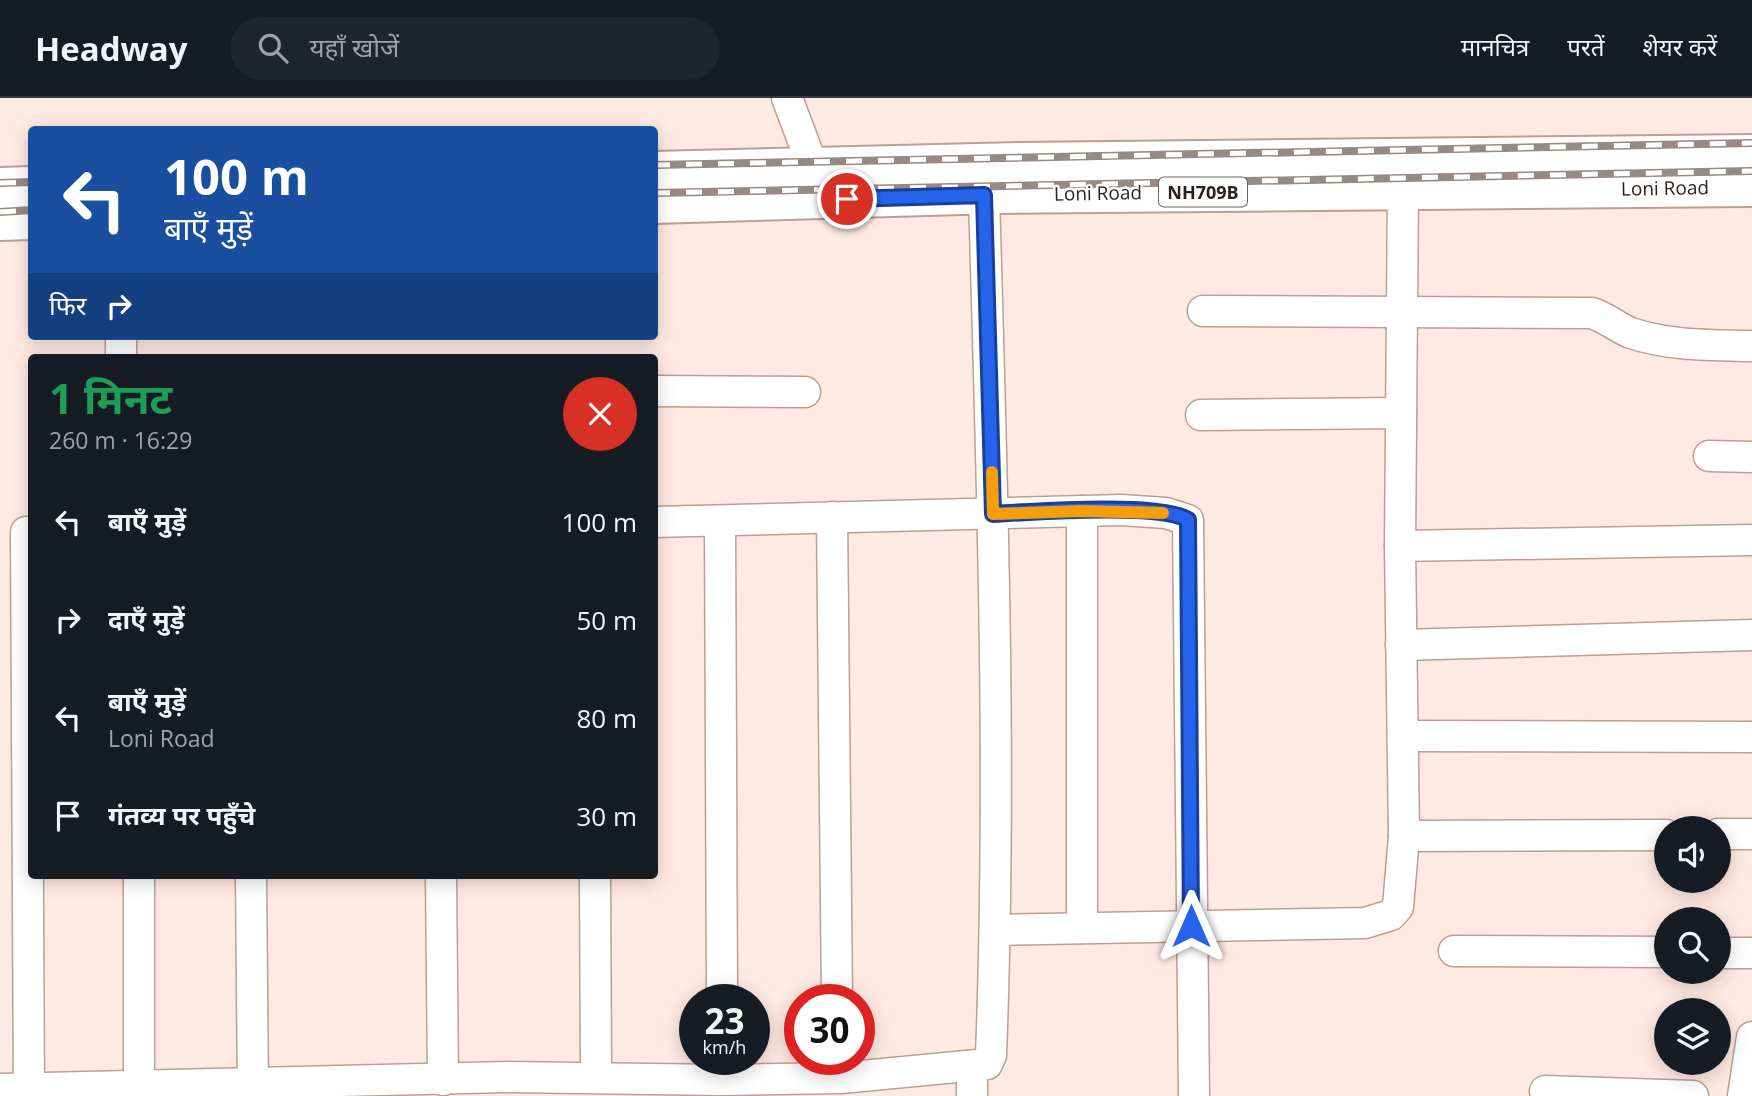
<!DOCTYPE html>
<html lang="hi">
<head>
<meta charset="utf-8">
<style>
	:root { --surface:#171b24; --page:#20242c; --text:#f1f3f6; --muted:#9ea1a6; --line:#363941 }
	body { margin:0; font-family:"Open Sans","Noto Sans Devanagari",sans-serif; background:var(--page); color:var(--text); height:100vh; display:flex; flex-direction:column; font-size:26px; white-space:nowrap }
	* { box-sizing:border-box; margin:0 }
	p { font-size:23px; color:var(--muted) }
	.icon { flex:none; width:38px; height:38px; fill:none; stroke:currentColor; stroke-width:2; stroke-linecap:round; stroke-linejoin:round }
	.map { position:relative; flex:1; overflow:hidden }
	.drawer { position:absolute; left:28px; top:256px; width:630px; height:525px; display:flex; flex-direction:column; background:var(--surface); border-radius:7px; box-shadow:0 4px 18px #0003 }
	.drawer>* { flex:none }
	.hud { position:absolute; left:28px; top:28px; width:630px; height:214px; border-radius:7px; box-shadow:0 4px 18px #0003; background:#1a4fa0; color:#fff; overflow:hidden }
	.buttons { position:absolute; left:1654px; top:718px; display:grid; gap:14px }
	.buttons a { display:grid; place-items:center; width:77px; height:77px; border-radius:50%; background:var(--surface); box-shadow:0 4px 18px #0003; font-size:35px }
	.speed { position:absolute; left:679px; top:886px; display:flex; gap:14px; font-size:35px; font-weight:700; text-align:center }
	.speed>* { display:grid; place-content:center; width:91px; height:91px; border-radius:50%; background:var(--surface); box-shadow:0 4px 18px #0003; line-height:1 }
	.speed small { font-size:18px; font-weight:400 }
	.speed .limit { border:10px solid #d22; background:#fff; color:#111 }
	.pin { position:absolute; display:grid; place-items:center; width:60px; height:60px; color:#fff; margin:-30px; border:4px solid #fff; border-radius:50%; box-shadow:0 2px 7px #0007 }
	.me { position:absolute; width:77px; margin:-38px; rotate:0deg; stroke-linejoin:round; filter:drop-shadow(0 0 5px #0008) }
	.turn { display:flex; align-items:center; gap:24px; height:147px; padding:0 21px; font-size:32px }
	.turn .icon { width:91px; height:91px; stroke-width:2.5 }
	.turn b { display:block; font-size:49px; line-height:60px }
	.then { display:flex; align-items:center; height:66px; padding:0 21px; background:#0003; gap:14px; font-size:26px }
	.round { display:grid; place-items:center; flex:none; width:74px; height:74px; border-radius:37px; background:var(--page) }
	.summary { display:flex; align-items:center; justify-content:space-between; height:119px; padding:0 21px }
	h1 { font-size:42px; font-weight:700; line-height:52px; color:#1e9e55 }
	ul { padding:0; list-style:none }
	li { display:flex; align-items:center; gap:21px; height:98px; padding:0 21px }
	li div { flex:1 }
	li b { display:block; font-size:26px }
	li em { font-style:normal }
	header { display:flex; align-items:center; gap:42px; box-sizing:border-box; height:98px; padding:0 35px; background:var(--surface); border-bottom:2px solid var(--line) }
	header strong { font-size:33px }
	nav { display:flex; gap:38px; margin-inline-start:auto; font-size:24px }
	.search { width:490px; height:63px; background:var(--page); display:flex; align-items:center; gap:18px; box-sizing:border-box; padding:0 24px; border-radius:38px; color:var(--muted); font-size:26px }
	.map>svg:first-child { display:block }
</style>
</head>
<body>
<header>
<strong>Headway</strong>
<div class="search"><svg class="icon" aria-label="search" viewBox="0 0 24 24"><circle cx="10" cy="10" r="6"/><path d="M15 15l6 6"/></svg>यहाँ खोजें</div>
<nav><a>मानचित्र</a><a>परतें</a><a>शेयर करें</a></nav>
</header>
<div class="map">
<svg width="1752" height="998" viewBox="0 0 1752 998">
	<rect width="100%" height="100%" fill="#ffeae3"/>
	<g fill="none" stroke-linecap="round" stroke-linejoin="round">
		<g stroke="#be9e92" stroke-width="33">
			<g id="street">
				<path d="M787 0 813 69"/>
				<path d="M1203 213 1592 215C1607 220 1618 230 1631 235 1669 248 1713 247 1752 248"/>
				<path d="M121 238V259"/>
				<path d="M654 293 805 294"/>
				<path d="M1201 317 1401 315"/>
				<path d="M1709 358 1752 359"/>
				<path d="M1082 413V830"/>
				<path d="M832 419 837 901"/>
				<path d="M720 423 722 901"/>
				<path d="M654 424 1121 412 1166 415 1188 422 1194 998"/>
				<path d="M26 434 29 998"/>
				<path d="M1400 448 1752 442"/>
				<path d="M1401 547 1752 537"/>
				<path d="M1403 638 1752 639"/>
				<path d="M1718 736H1752"/>
				<path d="M1404 738 1666 737"/>
				<path d="M139 777V998"/>
				<path d="M251 777 253 998"/>
				<path d="M441 777 443 982"/>
				<path d="M595 777 596 979"/>
				<path d="M996 832 1365 825 1391 817 1398 809 1404 738 1400 448 1403 92"/>
				<path d="M1454 853 1666 854"/>
				<path d="M1718 855H1752"/>
				<path d="M972 970V998"/>
				<path d="M0 991 507 979 722 982 841 980 987 966 991 957C1002 670 992 383 984 97"/>
				<path d="M1545 993 1693 998"/>
				<path d="M1743 998 1752 939"/>
			</g>
		</g>
		<g stroke="#be9e92" stroke-width="42">
			<g id="highway">
				<path d="M654 73 1019 64 1752 56"/>
				<path d="M0 89 32 88"/>
				<path d="M654 106 997 96 1752 89"/>
				<path d="M0 123 32 122"/>
			</g>
		</g>
		<use href="#street" stroke="#fff" stroke-width="30"/>
		<use href="#highway" stroke="#fff" stroke-width="38"/>
		<g stroke="#998983" stroke-width="8">
			<g id="rail">
				<path d="M654 67 1752 45"/>
				<path d="M0 85 32 84"/>
				<path d="M654 95 1752 73"/>
				<path d="M0 114 32 112"/>
			</g>
		</g>
		<use href="#rail" stroke="#fff" stroke-width="5" stroke-dasharray="16" stroke-linecap="butt"/>
	</g>
	<g fill="none" stroke-linecap="round" stroke-linejoin="round">
		<g stroke="#184099" stroke-width="18">
			<path id="route" d="M847 101 984 97 993 416C1029 414 1162 404 1188 422L1191 828"/>
		</g>
		<use href="#route" stroke="#2563eb" stroke-width="12"/>
		<path stroke="#f59e0b" stroke-width="12" d="M992 374 993 416 1082 413 1163 415"/>
	</g>
	<g text-anchor="middle" dominant-baseline="central" stroke-width="5" stroke-linejoin="round" paint-order="stroke">
		<rect fill="#fff" stroke="#6b625f" stroke-width="2" x="1159" y="79.5" width="88" height="29" rx="5"/>
		<g font-size="18" font-weight="bold" fill="#2b1f1b">
			<text x="1203" y="94">NH709B</text>
		</g>
		<g font-size="19" fill="#2b1f1b" stroke="#fff">
			<text transform="translate(1665 90) rotate(-1)">Loni Road</text>
			<text transform="translate(1098 95) rotate(-1)">Loni Road</text>
		</g>
	</g>
</svg>
<div class="buttons">
<a><svg class="icon" aria-label="sound" viewBox="0 0 24 24"><path d="M4 9h4l5-4v14l-5-4H4zM17 9q2 3 0 6"/></svg></a>
<a><svg class="icon" aria-label="search" viewBox="0 0 24 24"><circle cx="10" cy="10" r="6"/><path d="M15 15l6 6"/></svg></a>
<a><svg class="icon" aria-label="layers" viewBox="0 0 24 24"><path d="M12 4l9 5-9 5-9-5zM3 14l9 5 9-5"/></svg></a>
</div>
<div class="speed"><div>23<small>km/h</small></div><div class="limit">30</div></div>
<div class="pin" style="left:847px;top:101px;background:#d93025"><svg class="icon" aria-label="arrive" viewBox="0 0 24 24"><path d="M6 21V4h12l-3 4 3 4H6"/></svg></div>
<svg class="me" style="left:1191px;top:828px" viewBox="-20 -20 40 40"><path d="M0-17L14 15 0 8-14 15z" fill="#2563eb" stroke="#fff" stroke-width="4"/></svg>
<div class="hud">
<div class="turn"><svg class="icon" aria-label="left" viewBox="0 0 24 24"><path d="M17 20v-9H6M10 6l-5 5 5 5"/></svg><div><b>100 m</b>बाएँ मुड़ें</div></div>
<div class="then">फिर<svg class="icon" aria-label="right" viewBox="0 0 24 24"><path d="M7 20v-9h11M14 6l5 5-5 5"/></svg></div>
</div>
<section class="drawer">
<div class="summary"><div><h1>1 मिनट</h1><p>260 m · 16:29</p></div><a class="round" style="background:#d93025;color:#fff"><svg class="icon" aria-label="close" viewBox="0 0 24 24"><path d="M6 6l12 12M18 6L6 18"/></svg></a></div>
<ul>
<li><svg class="icon" aria-label="left" viewBox="0 0 24 24"><path d="M17 20v-9H6M10 6l-5 5 5 5"/></svg><div><b>बाएँ मुड़ें</b></div><em>100 m</em></li>
<li><svg class="icon" aria-label="right" viewBox="0 0 24 24"><path d="M7 20v-9h11M14 6l5 5-5 5"/></svg><div><b>दाएँ मुड़ें</b></div><em>50 m</em></li>
<li><svg class="icon" aria-label="left" viewBox="0 0 24 24"><path d="M17 20v-9H6M10 6l-5 5 5 5"/></svg><div><b>बाएँ मुड़ें</b><p>Loni Road</p></div><em>80 m</em></li>
<li><svg class="icon" aria-label="arrive" viewBox="0 0 24 24"><path d="M6 21V4h12l-3 4 3 4H6"/></svg><div><b>गंतव्य पर पहुँचे</b></div><em>30 m</em></li>
</ul>
</section>
</div>
</body>
</html>
